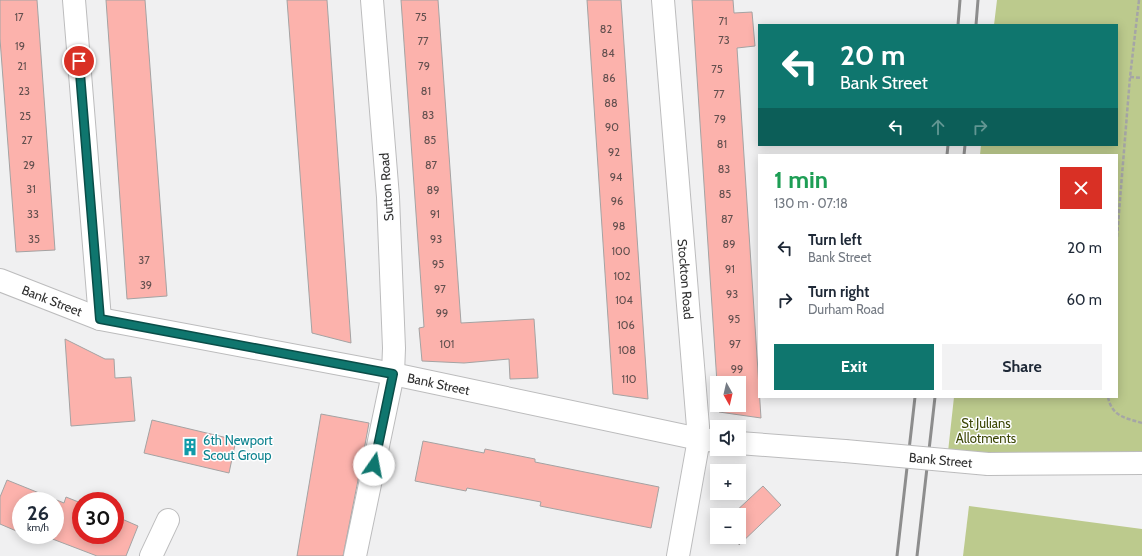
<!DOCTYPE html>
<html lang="en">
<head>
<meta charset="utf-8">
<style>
	:root { --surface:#fff; --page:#f2f2f3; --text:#1f2937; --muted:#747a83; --accent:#0f766e }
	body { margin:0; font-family:Cabin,sans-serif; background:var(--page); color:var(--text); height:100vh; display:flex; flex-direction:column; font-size:15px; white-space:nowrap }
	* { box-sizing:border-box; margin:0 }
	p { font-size:13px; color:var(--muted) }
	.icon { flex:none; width:22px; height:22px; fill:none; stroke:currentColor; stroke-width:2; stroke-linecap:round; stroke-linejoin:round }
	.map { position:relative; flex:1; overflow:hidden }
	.drawer { position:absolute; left:758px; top:154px; width:360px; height:244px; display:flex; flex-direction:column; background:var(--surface); border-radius:0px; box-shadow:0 2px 10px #0003 }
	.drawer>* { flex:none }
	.hud { position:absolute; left:758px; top:24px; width:360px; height:122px; border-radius:0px; box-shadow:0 2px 10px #0003; background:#0f766e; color:#fff; overflow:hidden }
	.needle { width:26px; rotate:172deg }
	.buttons { position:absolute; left:710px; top:376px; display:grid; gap:8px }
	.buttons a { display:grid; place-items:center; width:36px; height:36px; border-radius:0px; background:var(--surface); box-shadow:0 2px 10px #0003; font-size:20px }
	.speed { position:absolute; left:12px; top:492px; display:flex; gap:8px; font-size:20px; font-weight:700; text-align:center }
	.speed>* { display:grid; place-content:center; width:52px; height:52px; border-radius:50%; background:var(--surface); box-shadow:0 2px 10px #0003; line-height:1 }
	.speed small { font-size:10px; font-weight:400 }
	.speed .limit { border:6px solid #d22; background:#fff; color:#111 }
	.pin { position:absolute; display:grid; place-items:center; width:34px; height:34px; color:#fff; margin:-17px; border:2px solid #fff; border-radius:50%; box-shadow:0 1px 4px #0007 }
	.me { position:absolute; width:44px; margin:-22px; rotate:12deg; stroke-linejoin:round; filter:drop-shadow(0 0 3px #0008) }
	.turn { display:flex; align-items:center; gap:14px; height:84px; padding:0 16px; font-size:18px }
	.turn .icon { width:52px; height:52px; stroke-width:2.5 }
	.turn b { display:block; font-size:28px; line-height:34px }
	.lanes { display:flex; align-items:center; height:38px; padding:0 16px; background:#0003; justify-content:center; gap:20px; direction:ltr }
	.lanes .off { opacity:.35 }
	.round { display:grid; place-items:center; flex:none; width:42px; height:42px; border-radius:0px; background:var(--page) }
	.headline { display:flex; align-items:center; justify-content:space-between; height:68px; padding:0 16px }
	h1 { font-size:24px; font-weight:800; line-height:30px; color:#1e9e55 }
	.button { display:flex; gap:8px; margin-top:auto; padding:8px 16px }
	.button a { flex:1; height:46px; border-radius:0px; background:var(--accent); color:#fff; font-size:16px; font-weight:800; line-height:46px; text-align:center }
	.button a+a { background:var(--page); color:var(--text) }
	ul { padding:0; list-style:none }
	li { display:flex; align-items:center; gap:12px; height:52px; padding:0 16px }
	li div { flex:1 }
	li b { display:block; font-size:15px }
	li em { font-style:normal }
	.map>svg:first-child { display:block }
</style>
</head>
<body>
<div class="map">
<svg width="1142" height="556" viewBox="0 0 1142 556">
	<rect width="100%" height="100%" fill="#f0f0f1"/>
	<g fill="#bcca8d">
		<path d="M997 0H1142V463L947 461 954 397H1117V155H980L981 145H1117V25H994Z"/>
		<path d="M969 506 1142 529V556H963Z"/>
	</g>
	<g fill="#fcb2ac" stroke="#a4a3a3">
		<path d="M0 0H37L55 250 16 252 0 39Z"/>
		<path d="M106 0H145L167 296 127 299Z"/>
		<path d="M287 0H327L351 343 312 333Z"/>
		<path d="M401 0H438L461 323 534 319 538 378 510 379 509 359 464 363 422 361 419 328 424 327Z"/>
		<path d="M587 0H621L648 399 613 394Z"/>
		<path d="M692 0H733L734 13 752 12 755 46 737 48 761 418 719 412V405H739V383H717Z"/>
		<path d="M65 339 105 359H114L115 378 131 377 135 421 71 426Z"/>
		<path d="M321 414 369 423 364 450 343 556H297Z"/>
		<path d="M152 420 236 440 229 473 144 453Z"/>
		<path d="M423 441 484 453 485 449 535 459V462L659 487 651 528 540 506 541 502 467 488 466 491 415 481Z"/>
		<path d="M7 480 64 503 66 497 81 503V535H115V516L138 526 126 556H97L42 535 40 541 27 535H55V501H21V533L0 524V497Z"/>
		<path d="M763 486 781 505 739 545V515L733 514Z"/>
	</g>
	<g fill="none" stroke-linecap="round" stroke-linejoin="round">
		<g stroke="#bcbcbd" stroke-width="24">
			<g id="minor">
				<path d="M74 0 100 319"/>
				<path id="s1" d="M663 0 699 439 678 556"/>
				<path id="s2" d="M0 280 100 319 393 374 699 439 717 441"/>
				<path d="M739 443 845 451"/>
				<path d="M988 464 1142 463"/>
				<path d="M151 556 168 520"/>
				<path d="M355 556 393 374 394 348 388 197 372 0"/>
			</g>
		</g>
		<g stroke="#a5a5a6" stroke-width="2.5" stroke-dasharray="4 2" stroke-linecap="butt">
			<path d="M1130 77 1142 78"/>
			<path d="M1117 237 1130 77 1139 0"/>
			<path d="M1108 397C1112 417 1126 418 1142 423"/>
		</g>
		<use href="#minor" stroke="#fff" stroke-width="22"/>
		<g stroke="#8d8d8d" stroke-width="3">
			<path d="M958 25 960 0"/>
			<path d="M976 25 978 0"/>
			<path d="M947 155 948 145"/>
			<path d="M964 155 965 145"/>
			<path d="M897 556 915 397"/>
			<path d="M917 556 935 397"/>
		</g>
		<g stroke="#bcbcbd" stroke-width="24" stroke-linecap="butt">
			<g id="minor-bridge">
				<path id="s3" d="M845 451 988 464"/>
			</g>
		</g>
		<use href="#minor-bridge" stroke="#fff" stroke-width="22"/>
	</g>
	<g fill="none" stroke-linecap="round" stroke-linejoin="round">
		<g stroke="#0a4d48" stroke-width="10">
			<path id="route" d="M79 61 100 319 393 374 374 465"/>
		</g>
		<use href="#route" stroke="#0f766e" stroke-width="7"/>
	</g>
	<defs>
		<g id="building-bare" transform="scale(1.38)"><path d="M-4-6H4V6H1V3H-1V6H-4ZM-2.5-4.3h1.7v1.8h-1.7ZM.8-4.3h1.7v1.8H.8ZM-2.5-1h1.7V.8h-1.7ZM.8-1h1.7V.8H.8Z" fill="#0f9aa8" stroke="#fdfeff" stroke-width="2.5" paint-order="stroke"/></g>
	</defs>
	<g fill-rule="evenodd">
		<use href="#building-bare" x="190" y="447"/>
	</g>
	<g text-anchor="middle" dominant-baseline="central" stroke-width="3" stroke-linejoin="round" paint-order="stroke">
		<g font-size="11" fill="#63504f">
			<text x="19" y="17">17</text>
			<text x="421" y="17">75</text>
			<text x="723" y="21">71</text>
			<text x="606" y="29">82</text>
			<text x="724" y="40">73</text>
			<text x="423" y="41">77</text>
			<text x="20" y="46">19</text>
			<text x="608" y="53">84</text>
			<text x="22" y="66">21</text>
			<text x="424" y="66">79</text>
			<text x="717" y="69">75</text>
			<text x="609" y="78">86</text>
			<text x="24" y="91">23</text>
			<text x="426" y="91">81</text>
			<text x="719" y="94">77</text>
			<text x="611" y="103">88</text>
			<text x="428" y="115">83</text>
			<text x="25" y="116">25</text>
			<text x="720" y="119">79</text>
			<text x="612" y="127">90</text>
			<text x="27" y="140">27</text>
			<text x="430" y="140">85</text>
			<text x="722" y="144">81</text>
			<text x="614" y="152">92</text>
			<text x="29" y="165">29</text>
			<text x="431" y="165">87</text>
			<text x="724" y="169">83</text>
			<text x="616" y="177">94</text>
			<text x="31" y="189">31</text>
			<text x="433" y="190">89</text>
			<text x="725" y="194">85</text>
			<text x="617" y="201">96</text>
			<text x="33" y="214">33</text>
			<text x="435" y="214">91</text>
			<text x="727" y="219">87</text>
			<text x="619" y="226">98</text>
			<text x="34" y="239">35</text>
			<text x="436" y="239">93</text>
			<text x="729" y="244">89</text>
			<text x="621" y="251">100</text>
			<text x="144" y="260">37</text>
			<text x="438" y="264">95</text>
			<text x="730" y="269">91</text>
			<text x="622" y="276">102</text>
			<text x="146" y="285">39</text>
			<text x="440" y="289">97</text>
			<text x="732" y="294">93</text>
			<text x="624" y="300">104</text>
			<text x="442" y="313">99</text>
			<text x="734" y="319">95</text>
			<text x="626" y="325">106</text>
			<text x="447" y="344">101</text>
			<text x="735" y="344">97</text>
			<text x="627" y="350">108</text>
			<text x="737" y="369">99</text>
			<text x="629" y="379">110</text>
		</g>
		<g font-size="13" fill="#303030" stroke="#fdfeff">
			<text transform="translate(386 187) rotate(-94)">Sutton Road</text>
			<text stroke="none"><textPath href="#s1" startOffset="280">Stockton Road</textPath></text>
			<text stroke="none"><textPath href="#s2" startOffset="56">Bank Street</textPath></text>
			<text stroke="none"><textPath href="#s2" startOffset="452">Bank Street</textPath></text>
			<text stroke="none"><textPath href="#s3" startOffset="96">Bank Street</textPath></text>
		</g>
		<g font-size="13" fill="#3c4605" stroke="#fdfeff">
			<text x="986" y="423">St Julians<tspan x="986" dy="15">Allotments</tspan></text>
		</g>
		<g font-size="13" fill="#0d838f" stroke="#fdfeff" text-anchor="start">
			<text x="203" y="440">6th Newport<tspan x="203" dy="15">Scout Group</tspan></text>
		</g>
	</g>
</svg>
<div class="buttons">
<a><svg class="needle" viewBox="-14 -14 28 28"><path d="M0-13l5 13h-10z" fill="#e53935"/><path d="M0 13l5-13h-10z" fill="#747a83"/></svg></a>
<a><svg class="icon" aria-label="sound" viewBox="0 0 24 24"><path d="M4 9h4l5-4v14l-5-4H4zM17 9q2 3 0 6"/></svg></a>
<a>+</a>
<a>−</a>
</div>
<div class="speed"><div>26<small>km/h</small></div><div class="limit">30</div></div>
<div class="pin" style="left:79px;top:61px;background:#d93025"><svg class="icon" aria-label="arrive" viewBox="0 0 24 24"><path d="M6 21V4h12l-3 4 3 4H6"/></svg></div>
<svg class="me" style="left:374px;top:465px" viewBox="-20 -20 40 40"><circle r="19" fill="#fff"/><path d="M0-13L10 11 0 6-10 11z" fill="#0f766e"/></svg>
<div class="hud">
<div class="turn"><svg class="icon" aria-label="left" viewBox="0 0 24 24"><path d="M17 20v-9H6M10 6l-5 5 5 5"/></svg><div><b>20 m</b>Bank Street</div></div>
<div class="lanes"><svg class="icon" aria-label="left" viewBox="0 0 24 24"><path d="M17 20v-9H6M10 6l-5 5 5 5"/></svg><svg class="icon off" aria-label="ahead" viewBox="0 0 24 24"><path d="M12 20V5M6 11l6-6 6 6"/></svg><svg class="icon off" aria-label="right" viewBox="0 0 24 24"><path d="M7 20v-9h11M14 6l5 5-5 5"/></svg></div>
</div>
<section class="drawer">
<div class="headline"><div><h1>1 min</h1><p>130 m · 07:18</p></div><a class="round" style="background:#d93025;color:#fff"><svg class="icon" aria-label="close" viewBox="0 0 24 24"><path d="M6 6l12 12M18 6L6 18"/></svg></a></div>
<ul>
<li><svg class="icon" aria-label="left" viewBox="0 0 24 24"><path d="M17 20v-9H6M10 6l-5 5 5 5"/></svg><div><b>Turn left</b><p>Bank Street</p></div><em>20 m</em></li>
<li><svg class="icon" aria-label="right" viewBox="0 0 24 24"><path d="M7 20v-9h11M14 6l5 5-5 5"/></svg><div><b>Turn right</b><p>Durham Road</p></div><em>60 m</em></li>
</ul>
<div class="button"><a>Exit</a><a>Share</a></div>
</section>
</div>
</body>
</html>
